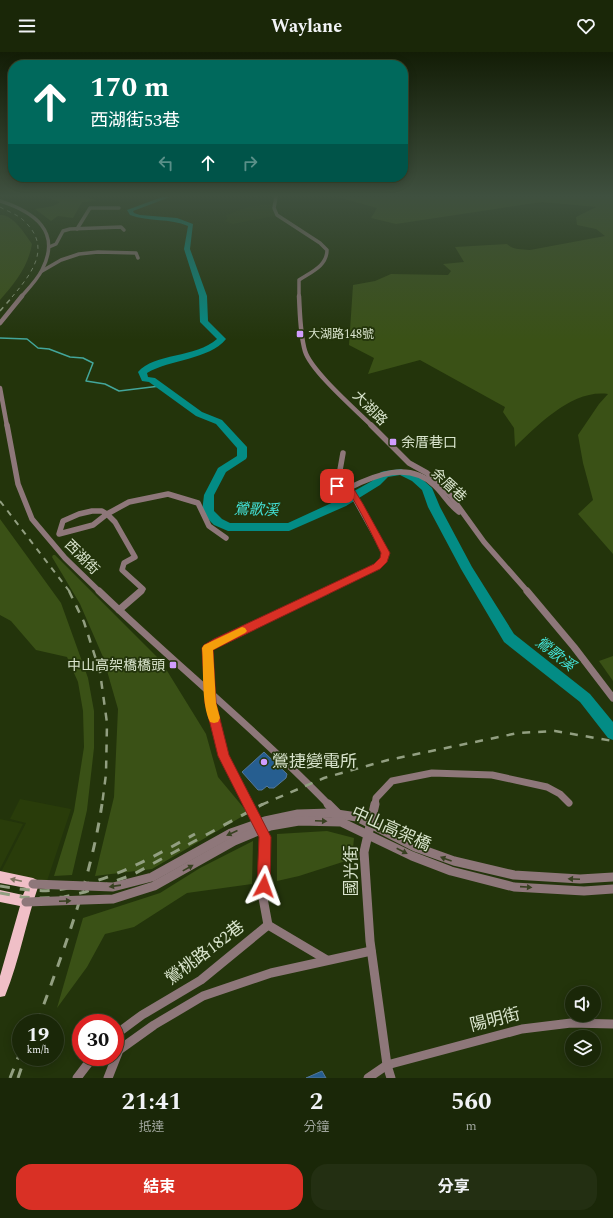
<!DOCTYPE html>
<html lang="zh-TW">
<head>
<meta charset="utf-8">
<style>
	:root { --surface:#1a2708; --page:#232f12; --text:#f1f3f6; --muted:#9fa59c; --line:#384429; --accent:#d93025 }
	body { margin:0; font-family:Spectral,"Noto Sans TC",serif; background:var(--page); color:var(--text); height:100vh; display:flex; flex-direction:column; font-size:15px; white-space:nowrap }
	* { box-sizing:border-box; margin:0 }
	p { font-size:13px; color:var(--muted) }
	.icon { flex:none; width:22px; height:22px; fill:none; stroke:currentColor; stroke-width:2; stroke-linecap:round; stroke-linejoin:round }
	.map { position:relative; height:1026px; overflow:hidden }
	.drawer { display:flex; flex-direction:column; background:var(--surface); flex:1 }
	.drawer>* { flex:none }
	.guide { position:absolute; left:8px; top:8px; width:400px; height:122px; border-radius:16px; box-shadow:0 2px 10px #0003,0 0 0 1px var(--line); background:#00695c; color:#fff; overflow:hidden }
	.tools { position:absolute; left:565px; top:934px; display:grid; gap:8px }
	.tools a { display:grid; place-items:center; width:36px; height:36px; border-radius:50%; background:var(--surface); box-shadow:0 2px 10px #0003,0 0 0 1px var(--line); font-size:20px }
	.speed { position:absolute; left:12px; top:962px; display:flex; gap:8px; font-size:20px; font-weight:700; text-align:center }
	.speed>* { display:grid; place-content:center; width:52px; height:52px; border-radius:50%; background:var(--surface); box-shadow:0 2px 10px #0003,0 0 0 1px var(--line); line-height:1 }
	.speed small { font-size:10px; font-weight:400 }
	.speed .limit { border:6px solid #d22; background:#fff; color:#111 }
	.pin { position:absolute; display:grid; place-items:center; width:34px; height:34px; color:#fff; margin:-17px; border-radius:8px; box-shadow:0 2px 6px #0006 }
	.me { position:absolute; width:44px; margin:-22px; rotate:4deg; stroke-linejoin:round; filter:drop-shadow(0 0 3px #0008) }
	.turn { display:flex; align-items:center; gap:14px; height:84px; padding:0 16px; font-size:18px }
	.turn .icon { width:52px; height:52px; stroke-width:2.5 }
	.turn b { display:block; font-size:28px; line-height:34px }
	.lanes { display:flex; align-items:center; height:38px; padding:0 16px; background:#0003; justify-content:center; gap:20px; direction:ltr }
	.lanes .off { opacity:.35 }
	.eta { display:flex; justify-content:space-evenly; align-items:center; height:68px; text-align:center }
	.eta b { font-size:24px; font-weight:700; line-height:28px }
	.primary-button { display:flex; gap:8px; margin-top:auto; padding:8px 16px }
	.primary-button a { flex:1; height:46px; border-radius:16px; background:var(--accent); color:#fff; font-size:16px; font-weight:700; line-height:46px; text-align:center }
	.primary-button a+a { background:var(--page); color:var(--text) }
	header { display:flex; justify-content:space-between; align-items:center; height:52px; padding:0 16px; background:var(--surface); font-size:18px; font-weight:700 }
	.map>svg:first-child { display:block }
</style>
</head>
<body>
<header><svg class="icon" aria-label="menu" viewBox="0 0 24 24"><path d="M4 6h16M4 12h16M4 18h16"/></svg>Waylane<svg class="icon" aria-label="heart" viewBox="0 0 24 24"><path d="M12 20l-8-8c-3-5 5-10 8-4 3-6 11-1 8 4z"/></svg></header>
<div class="map">
<svg width="613" height="1026" viewBox="0 0 613 1026">
	<rect width="100%" height="100%" fill="#23340b"/>
	<g fill="#293c0a">
		<path d="M268 152 272 153 275 164 233 172 224 169 228 166 225 164 236 159 248 155Z"/>
		<path d="M20 747 71 757 47 829 0 822 26 771 10 767Z"/>
		<path d="M0 767 23 772 0 817Z"/>
	</g>
	<g fill="#3a5116">
		<path d="M46 145H86L98 149 82 150 73 166 58 164 51 169 35 157 53 154 60 150Z"/>
		<path d="M338 145H613V502L578 462 593 448 583 411 578 383 599 352 608 342C573 337 539 372 515 395L514 376 503 360 505 355 420 308 368 322 374 306 349 293 353 233 375 229 391 222 448 223 451 219 443 212 464 210 455 195 507 192C513 198 521 197 530 198L605 184 596 177 577 173 576 165 596 155 542 150 396 172 371 166 377 156Z"/>
		<path d="M0 163C13 162 25 182 32 192 28 215 15 231 0 248Z"/>
		<path d="M0 467 61 551 88 626 94 659V696L87 758 72 823 54 824 74 759 84 695 83 659 78 630 67 605 36 598 11 569 0 563Z"/>
		<path d="M53 503H55L161 609 206 682 218 725 248 761 152 817 95 824 114 745 118 657 103 605 80 552 52 505Z"/>
		<path d="M613 604V629L599 609Z"/>
		<path d="M327 779 354 786 352 807 299 824 277 829V782Z"/>
		<path d="M253 789 252 832 187 841 134 875 105 882 87 915 57 956 83 866 160 841 200 816Z"/>
	</g>
	<g fill="none" stroke-linecap="round" stroke-linejoin="round">
		<path stroke="#43a69b" stroke-width="1.5" d="M0 286 27 287 38 296 49 297 70 305 83 306 93 311 86 329 105 332 119 339 160 334"/>
		<path fill="#038c85" fill-rule="evenodd" d="M162 145H170L133 159 134 161 140 163 177 166 193 172 190 197 207 244 208 269 226 287C209 308 170 307 147 321L148 325 155 326 202 360 222 368 247 395V405L246 407 226 420 214 443V459L222 467 230 471H288L338 448 372 429 381 420 385 419 401 417 420 425 432 436 440 455 472 515 514 582 590 642 613 670V688L608 686 580 650 504 590 461 517 428 455 422 438 412 429 400 423 388 425 380 433 346 454 289 479H228L214 473 204 463 202 460 204 443 218 416 237 404V396L216 372 196 364 149 330 142 329 138 320C154 301 196 306 217 287L200 270 199 244 184 197 188 174C170 166 149 170 130 163L127 158Z"/>
	</g>
	<g fill="#265e90" stroke="#547799">
		<path d="M264 700 287 722 286 726 274 736H269L267 734 262 738H258L242 720Z"/>
		<path d="M322 1019 326 1026H306Z"/>
	</g>
	<g fill="none" stroke-linecap="round" stroke-linejoin="round">
		<g stroke="#8e777a" stroke-width="3.5">
			<path d="M276 145 274 156 277 163 320 191 327 198C327 214 311 220 299 228V245"/>
			<path d="M0 149C34 160 62 179 42 218 37 228 28 237 21 245"/>
			<path d="M77 177 90 156H119"/>
			<path d="M49 195 56 192 63 179 70 177 121 175 124 178"/>
			<path d="M42 219 61 208 79 202 98 200 136 201 138 206"/>
		</g>
		<g stroke="#8e777a" stroke-width="4.5">
			<path d="M299 244C300 262 300 282 305 299 311 319 356 358 372 374"/>
			<path d="M0 271 22 244"/>
			<path d="M0 336 7 374"/>
		</g>
		<g stroke="#8e777a" stroke-width="5.5">
			<path d="M7 373 18 432 32 467 65 506 100 540"/>
			<path d="M371 373 409 411 427 421 450 443 484 490 528 540"/>
			<path d="M337 435 343 401"/>
			<path d="M349 436C375 423 409 409 434 433 443 441 448 452 459 460"/>
			<path d="M92 459H102L107 462 93 473 59 482 63 469 79 462Z"/>
			<path d="M107 462 115 470 135 505 124 511 122 518 143 537 140 540"/>
			<path d="M107 462 129 450 168 442 198 451 209 474 226 486"/>
			<path d="M324 540 377 515 384 508 385 501 349 436 338 431"/>
		</g>
		<g stroke="#8e777a" stroke-width="7">
			<path d="M99 539C174 611 255 677 329 753"/>
			<path d="M527 539 574 595 613 646"/>
			<path d="M119 558 141 539"/>
			<path d="M248 753 223 704 211 651 208 596 217 590 327 539"/>
			<path d="M375 753 376 746 392 729 432 721 492 723 547 735 560 742 569 751"/>
		</g>
		<g stroke="#8e777a" stroke-width="9">
			<path d="M328 752 339 763"/>
			<path d="M375 752 364 800 370 889 387 1013 391 1026"/>
			<path d="M268 873 327 908"/>
			<path d="M115 983 142 963 201 928 268 873 263 846 265 785 248 752"/>
			<path d="M77 1026 93 1005"/>
			<path d="M108 1026 119 998 154 973 203 944 271 921 371 899"/>
			<path d="M368 1026 387 1013 522 977 571 971 613 972"/>
		</g>
		<path fill="#f0bfc7" fill-rule="evenodd" d="M0 819 33 826 37 828 39 832C26 869 20 907 5 944L0 945V924L20 854 0 850V838L23 843 26 836 0 831Z"/>
		<path stroke="#929f81" stroke-width="1" stroke-dasharray="4 4" stroke-linecap="butt" d="M0 155C7 159 16 162 22 167 53 194 33 220 12 245"/>
		<path stroke="#929f81" stroke-width="1.5" stroke-dasharray="5 5" stroke-linecap="butt" d="M0 259 13 244"/>
		<path stroke="#929f81" stroke-width="2" stroke-dasharray="6 6" stroke-linecap="butt" d="M0 449 70 540"/>
		<g stroke="#929f81" stroke-width="2.5" stroke-dasharray="8 8" stroke-linecap="butt">
			<path d="M69 539 84 570 100 620 107 671 106 722 102 753"/>
			<path d="M261 753 324 726 388 708 518 681 555 679 613 689"/>
		</g>
		<g stroke="#929f81" stroke-width="3" stroke-dasharray="10 10" stroke-linecap="butt">
			<path d="M0 834C18 837 36 840 55 838 106 832 151 806 195 782"/>
			<path d="M0 841 22 845 42 846 64 845 85 840 132 823 263 752"/>
			<path d="M37 971C63 900 91 827 102 752"/>
			<path d="M10 1026 21 998"/>
			<path d="M18 1026 25 1005"/>
		</g>
		<g stroke="#8e777a" stroke-width="9">
			<path d="M33 832 113 835 152 825 231 781 265 769 298 762 330 761 357 765 415 795 454 809 514 823 580 827 613 825"/>
			<path d="M26 850 113 847 154 834 234 789 270 774 299 769 341 770 412 804 451 819 514 835 584 839 613 837"/>
		</g>
	</g>
	<defs><path id="oneway-solid" d="M-6-.8H1V-3.2L6.5 0L1 3.2V.8H-6Z"/></defs>
	<g fill="#384121">
		<use href="#oneway-solid" transform="translate(321 769) rotate(2)"/>
		<use href="#oneway-solid" transform="translate(232 781) rotate(156)"/>
		<use href="#oneway-solid" transform="translate(402 799) rotate(27)"/>
		<use href="#oneway-solid" transform="translate(446 807) rotate(-160)"/>
		<use href="#oneway-solid" transform="translate(188 816) rotate(-29)"/>
		<use href="#oneway-solid" transform="translate(574 827) rotate(-177)"/>
		<use href="#oneway-solid" transform="translate(115 834) rotate(172)"/>
		<use href="#oneway-solid" transform="translate(526 835) rotate(4)"/>
		<use href="#oneway-solid" transform="translate(65 849) rotate(-2)"/>
	</g>
	<use fill="#7f7360" href="#oneway-solid" transform="translate(16 828) rotate(-168)"/>
	<linearGradient id="sky" x2="0" y2="1"><stop stop-color="#131d06"/><stop offset="0.5" stop-color="#3f503f"/><stop offset="1" stop-color="#3f503f" stop-opacity="0"/></linearGradient>
	<rect width="613" height="288" fill="url(#sky)"/>
	<path fill="#d93025" stroke="#8d1f18" d="M335 429H341L352 434 363 452 390 501 387 510 380 517 213 598 216 651 229 703 271 785 270 834 268 839 264 840 259 839 257 834 259 785 218 704 205 651 202 596 204 593 214 587 374 512 380 506 381 501C375 489 354 444 346 438 342 435 339 437 334 436L333 434Z"/>
	<path fill="#f59e0b" d="M242 575 245 576 247 579 245 581 213 598 216 651 220 666 218 670 214 671 210 670C201 651 204 618 202 596L204 593Z"/>
	<g fill="#d19dfe" stroke="#23340b" stroke-width="1.5">
		<rect x="296" y="278" width="8" height="8" rx="2"/>
		<rect x="389" y="386" width="8" height="8" rx="2"/>
		<rect x="169" y="609" width="8" height="8" rx="2"/>
		<circle cx="264" cy="710" r="4"/>
	</g>
	<g text-anchor="middle" dominant-baseline="central" stroke-width="3.5" stroke-linejoin="round" paint-order="stroke">
		<g font-size="12" fill="#d9e4cd" stroke="#23340b" text-anchor="start">
			<text x="308" y="282">大湖路148號</text>
		</g>
		<g font-size="14" fill="#d9e4cd" stroke="#23340b">
			<text transform="translate(370 356) rotate(45)">大湖路</text>
			<text transform="translate(449 433) rotate(43)">余厝巷</text>
			<text transform="translate(82 505) rotate(45)">西湖街</text>
		</g>
		<g font-size="14" fill="#d9e4cd" stroke="#23340b" text-anchor="start">
			<text x="401" y="390">余厝巷口</text>
			<text x="165" y="613" text-anchor="end">中山高架橋橋頭</text>
		</g>
		<g font-size="15" font-style="italic" fill="#43e3d9" stroke="#23340b">
			<text transform="translate(256 458) rotate(1)">鶯歌溪</text>
			<text transform="translate(555 602) rotate(38)">鶯歌溪</text>
		</g>
		<g font-size="17" fill="#d9e4cd" stroke="#23340b" text-anchor="start">
			<text x="272" y="710">鶯捷變電所</text>
		</g>
		<g font-size="17" fill="#d9e4cd" stroke="#23340b">
			<text transform="translate(391 777) rotate(24)">中山高架橋</text>
			<text transform="translate(352 819) rotate(-90)">國光街</text>
			<text transform="translate(205 901) rotate(-37)">鶯桃路182巷</text>
			<text transform="translate(495 968) rotate(-14)">陽明街</text>
		</g>
	</g>
</svg>
<div class="tools">
<a><svg class="icon" aria-label="sound" viewBox="0 0 24 24"><path d="M4 9h4l5-4v14l-5-4H4zM17 9q2 3 0 6"/></svg></a>
<a><svg class="icon" aria-label="layers" viewBox="0 0 24 24"><path d="M12 4l9 5-9 5-9-5zM3 14l9 5 9-5"/></svg></a>
</div>
<div class="speed"><div>19<small>km/h</small></div><div class="limit">30</div></div>
<div class="pin" style="left:337px;top:434px;background:#d93025"><svg class="icon" aria-label="arrive" viewBox="0 0 24 24"><path d="M6 21V4h12l-3 4 3 4H6"/></svg></div>
<svg class="me" style="left:264px;top:834px" viewBox="-20 -20 40 40"><path d="M0-17L14 15 0 8-14 15z" fill="#d93025" stroke="#fff" stroke-width="4"/></svg>
<div class="guide">
<div class="turn"><svg class="icon" aria-label="ahead" viewBox="0 0 24 24"><path d="M12 20V5M6 11l6-6 6 6"/></svg><div><b>170 m</b>西湖街53巷</div></div>
<div class="lanes"><svg class="icon off" aria-label="left" viewBox="0 0 24 24"><path d="M17 20v-9H6M10 6l-5 5 5 5"/></svg><svg class="icon" aria-label="ahead" viewBox="0 0 24 24"><path d="M12 20V5M6 11l6-6 6 6"/></svg><svg class="icon off" aria-label="right" viewBox="0 0 24 24"><path d="M7 20v-9h11M14 6l5 5-5 5"/></svg></div>
</div>
</div>
<section class="drawer">
<div class="eta">
<div><b>21:41</b><p>抵達</p></div>
<div><b>2</b><p>分鐘</p></div>
<div><b>560</b><p>m</p></div>
</div>
<div class="primary-button"><a>結束</a><a>分享</a></div>
</section>
</body>
</html>
